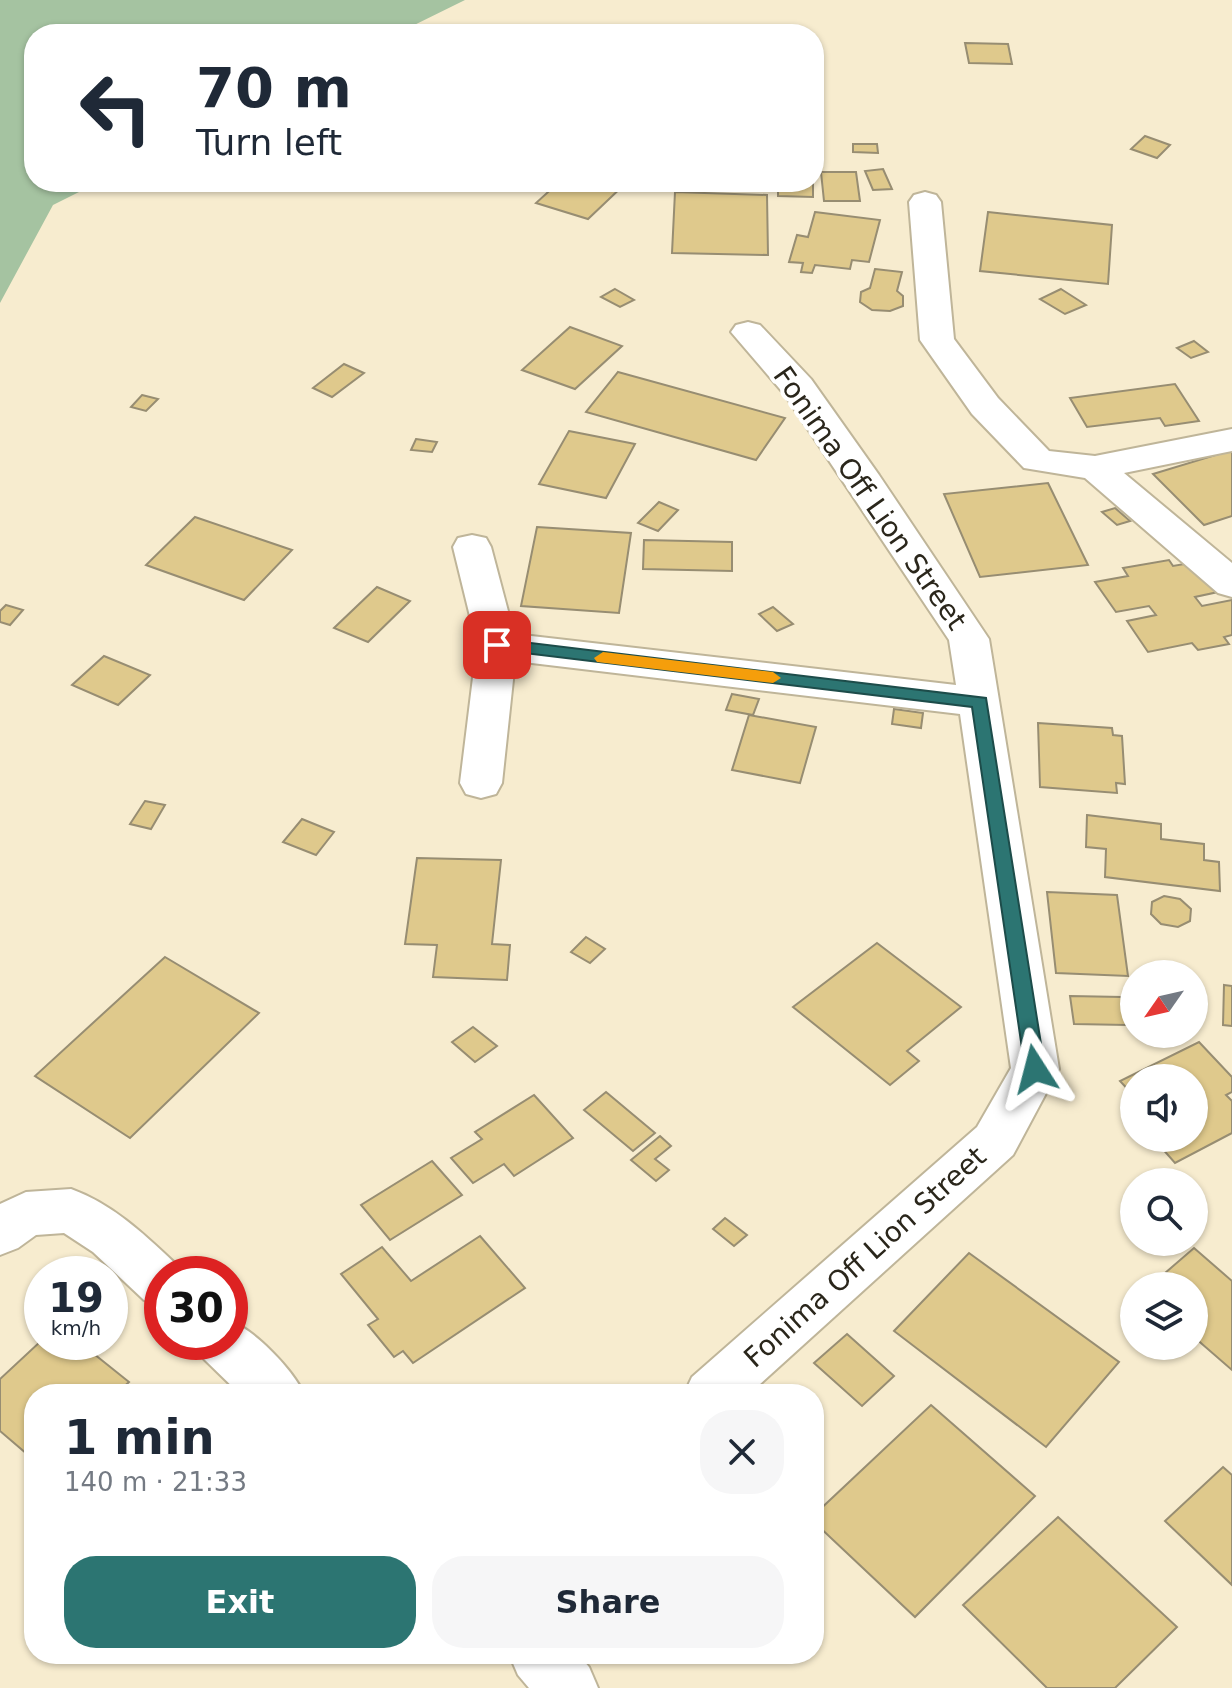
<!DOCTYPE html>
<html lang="en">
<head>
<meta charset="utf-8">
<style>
	:root { --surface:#fff; --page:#f6f6f7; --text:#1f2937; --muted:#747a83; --accent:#2c7572 }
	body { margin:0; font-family:"DejaVu Sans",sans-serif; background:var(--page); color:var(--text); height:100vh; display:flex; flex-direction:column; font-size:30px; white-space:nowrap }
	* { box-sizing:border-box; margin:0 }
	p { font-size:26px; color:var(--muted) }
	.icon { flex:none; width:44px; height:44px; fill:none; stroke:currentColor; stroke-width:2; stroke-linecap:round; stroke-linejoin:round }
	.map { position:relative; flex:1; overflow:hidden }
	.drawer { position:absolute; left:24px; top:1384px; width:800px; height:280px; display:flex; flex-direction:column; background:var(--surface); border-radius:32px; box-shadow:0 2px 6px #0004 }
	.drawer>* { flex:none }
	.guide { position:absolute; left:24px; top:24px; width:800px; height:168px; border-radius:32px; box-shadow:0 2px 6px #0004; background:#fff; color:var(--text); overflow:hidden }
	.needle { width:52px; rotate:236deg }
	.tools { position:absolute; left:1120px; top:960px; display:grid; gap:16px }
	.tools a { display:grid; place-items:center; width:88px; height:88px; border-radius:50%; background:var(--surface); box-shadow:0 2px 6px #0004; font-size:40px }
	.speed { position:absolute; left:24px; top:1256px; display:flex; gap:16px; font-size:40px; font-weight:700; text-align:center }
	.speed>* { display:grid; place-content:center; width:104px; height:104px; border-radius:50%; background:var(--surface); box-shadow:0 2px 6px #0004; line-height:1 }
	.speed small { font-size:20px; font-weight:400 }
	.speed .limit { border:12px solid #d22; background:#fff; color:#111 }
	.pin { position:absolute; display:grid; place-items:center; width:68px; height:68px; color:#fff; margin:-34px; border-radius:16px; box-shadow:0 4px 12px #0006 }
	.me { position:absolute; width:88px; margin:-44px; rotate:351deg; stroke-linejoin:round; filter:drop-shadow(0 0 6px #0008) }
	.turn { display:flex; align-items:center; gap:28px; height:168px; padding:0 40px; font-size:36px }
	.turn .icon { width:104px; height:104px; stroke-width:2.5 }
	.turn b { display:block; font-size:56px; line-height:68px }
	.round { display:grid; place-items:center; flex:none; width:84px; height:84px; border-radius:32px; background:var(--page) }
	.head { display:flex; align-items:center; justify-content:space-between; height:136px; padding:0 40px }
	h1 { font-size:48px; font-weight:600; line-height:60px }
	.button { display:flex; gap:16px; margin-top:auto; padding:16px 40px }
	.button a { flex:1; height:92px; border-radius:32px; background:var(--accent); color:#fff; font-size:32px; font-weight:600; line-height:92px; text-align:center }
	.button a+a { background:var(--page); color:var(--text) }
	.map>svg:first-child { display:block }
</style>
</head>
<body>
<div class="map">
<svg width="1232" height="1688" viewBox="0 0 1232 1688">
	<rect width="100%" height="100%" fill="#f7eccf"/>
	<path fill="#a5c3a1" d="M0 0H465L396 34H34V182H99L53 205 0 303Z"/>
	<g fill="#dfc98c" stroke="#978d72" stroke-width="2">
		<path d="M965 43 1008 44 1012 64 969 63Z"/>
		<path d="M1145 136 1170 145 1157 158 1131 149Z"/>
		<path d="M853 144H877L878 153 853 152Z"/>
		<path d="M883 169 892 189 873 190 865 171Z"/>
		<path d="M821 172H856L860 201H824Z"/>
		<path d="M551 182H627L588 219 536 203 557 184Z"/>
		<rect x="751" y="182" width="19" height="9"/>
		<path d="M778 182H813V197L778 196Z"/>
		<path d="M675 192 767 195 768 255 672 253Z"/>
		<path d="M815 212 880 220 869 262 852 260 850 269 815 265 812 273 801 272 803 263 789 262 797 235 808 237Z"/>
		<path d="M988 212 1112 225 1108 284 980 271Z"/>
		<path d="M875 269 902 272 897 291 903 296V306L890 311 872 310 860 302 861 292 870 288Z"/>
		<path d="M615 289 634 300 620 307 601 297Z"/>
		<path d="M1061 289 1086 305 1065 314 1040 299Z"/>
		<path d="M570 327 622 346 575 389 522 370Z"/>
		<path d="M1194 341 1208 352 1191 358 1177 348Z"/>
		<path d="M344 364 364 373 332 397 313 388Z"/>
		<path d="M618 372 785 418 756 460 586 412Z"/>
		<path d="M1175 384 1199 421 1165 426 1160 418 1087 427 1070 398Z"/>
		<path d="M142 395 158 399 146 411 131 407Z"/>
		<path d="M569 431 635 444 606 498 539 484Z"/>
		<path d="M416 439 437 442 432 452 411 450Z"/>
		<path d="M1232 450V516L1204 525 1153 474Z"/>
		<path d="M1048 483 1088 565 980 577 944 494Z"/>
		<path d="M659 502 678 510 658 531 638 523Z"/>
		<path d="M1115 508 1130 521 1117 525 1102 512Z"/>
		<path d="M195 517 292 550 244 600 146 565Z"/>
		<path d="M537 527 631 533 619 613 521 606Z"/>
		<path d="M644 540 732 542V571L643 569Z"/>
		<path d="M1169 560 1173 566 1196 562 1218 592 1195 597 1202 606 1232 600V635L1224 637 1229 644 1198 650 1192 643 1148 652 1127 621 1156 615 1149 606 1116 612 1095 582 1128 576 1123 568Z"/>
		<path d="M377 587 410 601 368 642 334 628Z"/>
		<path d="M6 605 23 610 10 625 0 622V611Z"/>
		<path d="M773 607 793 624 777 631 759 614Z"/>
		<path d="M104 656 150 675 118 705 72 685Z"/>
		<path d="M732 694 759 699 753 715 726 710Z"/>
		<path d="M894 709 923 713 921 728 892 724Z"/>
		<path d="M749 715 816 727 800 783 732 770Z"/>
		<path d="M1038 723 1112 728 1113 735 1122 736 1125 784 1116 783 1117 793 1040 787Z"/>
		<path d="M145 801 165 805 151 829 130 824Z"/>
		<path d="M1087 815 1161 824V839L1204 844V860L1219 862 1220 891 1105 877 1106 849 1086 847Z"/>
		<path d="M302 819 334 832 316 855 283 842Z"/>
		<path d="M417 858 501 860 492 944 510 945 507 980 433 977 437 945 405 944Z"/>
		<path d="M1047 892 1117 895 1128 976 1056 973Z"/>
		<path d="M1164 896 1180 899 1191 909 1190 921 1178 927 1161 924 1151 914 1152 902Z"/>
		<path d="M586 937 605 949 590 963 571 952Z"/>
		<path d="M877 943 961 1007 907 1051 919 1061 890 1085 793 1007Z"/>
		<path d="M165 957 259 1013 130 1138 35 1076Z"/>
		<path d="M1224 985 1232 986V1026L1223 1025Z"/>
		<path d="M1070 996 1122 997 1127 1025 1074 1024Z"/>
		<path d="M473 1027 497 1046 475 1062 452 1042Z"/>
		<path d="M1199 1042 1232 1077V1092L1226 1095 1232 1101V1133L1175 1163 1153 1138H1194V1078H1134V1096L1120 1081Z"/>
		<path d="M606 1092 655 1133 633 1151 584 1110Z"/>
		<path d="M534 1095 573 1138 514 1176 504 1164 473 1183 451 1158 482 1139 475 1132Z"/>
		<path d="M660 1136 671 1146 655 1159 669 1170 656 1181 631 1160Z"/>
		<path d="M432 1161 462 1195 390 1240 361 1205Z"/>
		<path d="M725 1218 747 1235 734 1246 713 1229Z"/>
		<path d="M480 1236 525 1288 413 1363 403 1351 394 1357 368 1325 378 1319 341 1274 382 1247 411 1281Z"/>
		<path d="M1194 1248 1232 1281V1370L1194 1337V1286H1150Z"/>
		<path d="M969 1253 1119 1362 1046 1447 894 1331Z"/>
		<path d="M847 1334 894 1376 862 1406 814 1363Z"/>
		<path d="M42 1340 79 1342 129 1382 116 1394H34V1460L0 1431V1379Z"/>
		<path d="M931 1405 1035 1496 915 1617 814 1522V1515Z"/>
		<path d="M1223 1467 1232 1475V1585L1165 1521Z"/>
		<path d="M1058 1517 1177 1627 1115 1688H1047L963 1605Z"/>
	</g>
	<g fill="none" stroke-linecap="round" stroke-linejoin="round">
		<g stroke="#bfb599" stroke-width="4">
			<g id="street">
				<path d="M925 192 936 195 941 202 954 339 998 398 1049 451 1095 456 1232 429V451L1124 473 1232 563V597L1218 593 1085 478 1024 468 972 414 920 340 909 202 914 195Z"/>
				<path d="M748 322 760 325 811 379 879 475 989 639 1059 1069 1013 1155 749 1394H684L692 1377 977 1127 1011 1068 960 714 515 661 502 783 496 794 481 798 466 794 460 783 477 645 453 547 458 538 472 535 486 538 491 547 514 634 956 685 949 640 785 395 731 332 736 325Z"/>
				<path d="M71 1189C115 1205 147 1237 180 1268L183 1274H162V1307L144 1300 93 1252 64 1233 36 1235 18 1248 0 1255V1204L26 1192Z"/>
				<path d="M230 1321C255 1330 293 1370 304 1394H240L204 1359 196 1342H230Z"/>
				<path d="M509 1654H578L589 1667 598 1688H529L518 1675Z"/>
			</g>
		</g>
		<use href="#street" fill="#fff" fill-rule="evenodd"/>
	</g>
	<path fill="#2c7572" stroke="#1d4c4a" stroke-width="2" d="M497 639 986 698 1045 1069 1042 1075H1028L1025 1069 972 707 491 649 488 645 491 641Z"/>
	<path fill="#f59e0b" d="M603 652 773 672 781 678 773 683 597 662 594 658Z"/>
	<g text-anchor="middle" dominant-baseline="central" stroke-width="8" stroke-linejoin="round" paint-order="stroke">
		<g font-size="28" fill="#2a261b" stroke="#fff">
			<text transform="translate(870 498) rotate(55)">Fonima Off Lion Street</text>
			<text transform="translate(865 1257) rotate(-42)">Fonima Off Lion Street</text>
		</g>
	</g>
</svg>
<div class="tools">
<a><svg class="needle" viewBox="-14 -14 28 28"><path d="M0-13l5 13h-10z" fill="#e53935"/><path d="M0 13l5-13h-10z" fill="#747a83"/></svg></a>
<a><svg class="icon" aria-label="sound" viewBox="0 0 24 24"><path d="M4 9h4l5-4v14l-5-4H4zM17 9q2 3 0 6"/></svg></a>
<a><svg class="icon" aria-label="search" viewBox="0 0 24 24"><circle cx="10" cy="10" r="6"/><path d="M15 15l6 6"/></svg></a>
<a><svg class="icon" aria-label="layers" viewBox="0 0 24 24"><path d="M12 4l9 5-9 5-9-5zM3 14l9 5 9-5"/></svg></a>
</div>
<div class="speed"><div>19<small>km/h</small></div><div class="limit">30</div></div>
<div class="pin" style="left:497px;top:645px;background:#d93025"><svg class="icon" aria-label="arrive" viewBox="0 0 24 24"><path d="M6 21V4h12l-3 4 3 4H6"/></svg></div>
<svg class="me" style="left:1035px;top:1069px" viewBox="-20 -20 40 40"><path d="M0-17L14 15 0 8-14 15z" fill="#2c7572" stroke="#fff" stroke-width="4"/></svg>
<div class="guide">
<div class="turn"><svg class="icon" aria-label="left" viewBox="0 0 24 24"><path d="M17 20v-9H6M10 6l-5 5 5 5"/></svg><div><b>70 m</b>Turn left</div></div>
</div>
<section class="drawer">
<div class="head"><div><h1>1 min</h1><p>140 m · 21:33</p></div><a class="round"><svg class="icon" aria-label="close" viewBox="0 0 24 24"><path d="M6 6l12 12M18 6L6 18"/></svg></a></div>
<div class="button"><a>Exit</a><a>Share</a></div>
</section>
</div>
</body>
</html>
